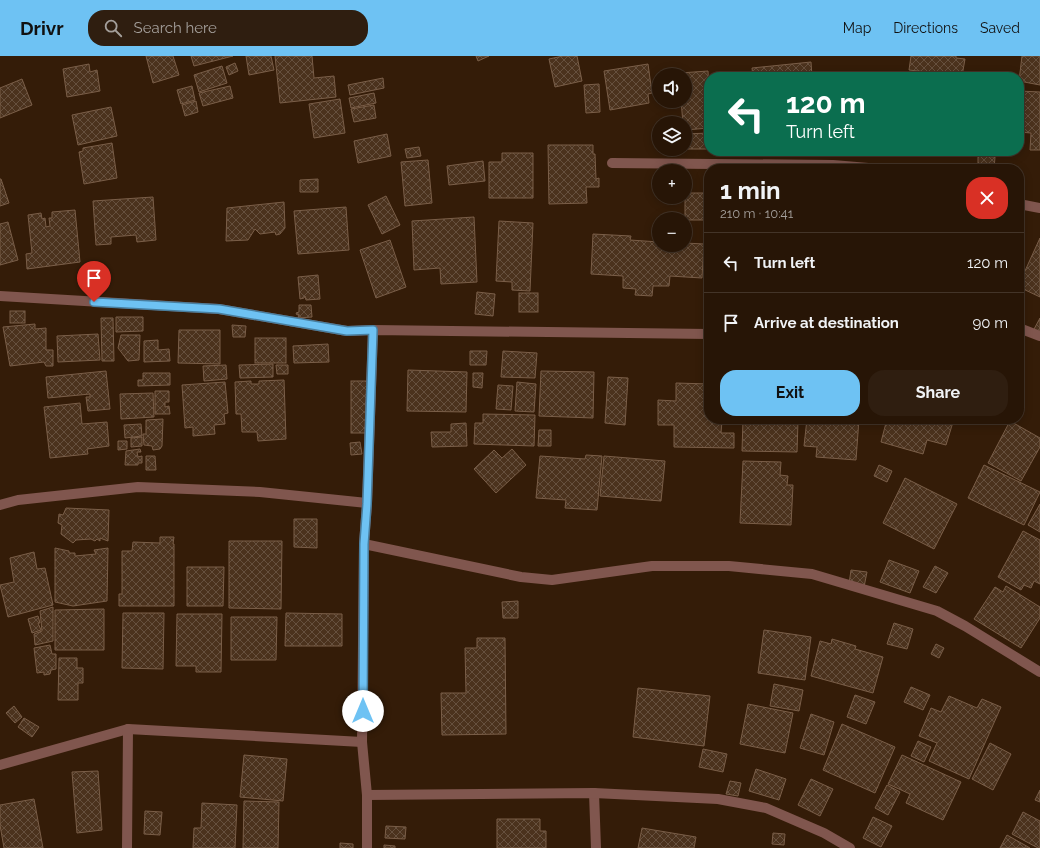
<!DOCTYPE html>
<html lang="en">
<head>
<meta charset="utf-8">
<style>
	:root { --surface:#271506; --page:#2f1e10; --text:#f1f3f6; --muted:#a49f9b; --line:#433428; --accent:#6ec2f3 }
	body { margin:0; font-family:Raleway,sans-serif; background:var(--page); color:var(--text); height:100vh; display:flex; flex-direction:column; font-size:15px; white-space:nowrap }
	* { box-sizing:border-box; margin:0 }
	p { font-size:13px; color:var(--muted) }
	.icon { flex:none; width:22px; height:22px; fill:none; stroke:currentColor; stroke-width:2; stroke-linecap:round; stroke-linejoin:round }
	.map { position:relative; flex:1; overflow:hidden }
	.details { position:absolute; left:704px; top:108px; width:320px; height:260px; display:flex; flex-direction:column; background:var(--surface); border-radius:16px; box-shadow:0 2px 10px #0003,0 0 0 1px var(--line) }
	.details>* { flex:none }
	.hud { position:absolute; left:704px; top:16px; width:320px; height:84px; border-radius:16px; box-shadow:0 2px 10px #0003,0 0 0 1px var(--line); background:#0b6e4f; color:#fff; overflow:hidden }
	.fabs { position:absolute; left:652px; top:12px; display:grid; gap:8px }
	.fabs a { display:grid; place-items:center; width:40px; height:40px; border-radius:50%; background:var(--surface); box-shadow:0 2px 10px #0003,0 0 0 1px var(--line); font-size:20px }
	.pin { position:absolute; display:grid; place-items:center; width:34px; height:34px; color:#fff; margin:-41px -17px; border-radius:50% 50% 50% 0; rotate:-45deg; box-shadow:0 0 4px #0007 }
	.pin .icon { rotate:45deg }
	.me { position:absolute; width:44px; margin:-22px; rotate:0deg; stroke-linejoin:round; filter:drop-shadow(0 0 3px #0008) }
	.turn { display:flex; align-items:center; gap:14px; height:84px; padding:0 16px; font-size:18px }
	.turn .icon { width:52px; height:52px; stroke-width:2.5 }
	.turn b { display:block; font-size:28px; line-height:34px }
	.round { display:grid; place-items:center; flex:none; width:42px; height:42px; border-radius:16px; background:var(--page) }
	.summary { display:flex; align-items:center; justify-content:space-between; height:68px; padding:0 16px }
	h1 { font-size:24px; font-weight:700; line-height:30px }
	.cta { display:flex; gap:8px; margin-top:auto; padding:8px 16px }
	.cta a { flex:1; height:46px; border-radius:16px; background:var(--accent); color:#111; font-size:16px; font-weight:700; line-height:46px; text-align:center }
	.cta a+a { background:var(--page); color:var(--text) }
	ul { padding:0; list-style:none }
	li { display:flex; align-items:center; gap:12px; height:60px; padding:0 16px; border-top:1px solid var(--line) }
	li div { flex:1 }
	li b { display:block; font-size:15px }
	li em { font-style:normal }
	header { display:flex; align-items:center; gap:24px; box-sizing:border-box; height:56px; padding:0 20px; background:var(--accent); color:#111 }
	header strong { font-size:19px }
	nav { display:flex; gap:22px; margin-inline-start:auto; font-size:14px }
	.search { width:280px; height:36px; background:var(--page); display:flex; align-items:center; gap:10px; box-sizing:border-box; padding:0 14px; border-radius:16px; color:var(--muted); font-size:15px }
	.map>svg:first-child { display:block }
</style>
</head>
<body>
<header>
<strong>Drivr</strong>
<div class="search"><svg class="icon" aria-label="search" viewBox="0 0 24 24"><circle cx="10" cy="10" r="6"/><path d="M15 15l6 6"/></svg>Search here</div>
<nav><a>Map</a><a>Directions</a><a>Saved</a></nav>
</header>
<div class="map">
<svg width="1040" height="792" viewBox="0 0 1040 792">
	<defs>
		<pattern id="building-cross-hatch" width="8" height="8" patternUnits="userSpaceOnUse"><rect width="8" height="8" fill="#4b321d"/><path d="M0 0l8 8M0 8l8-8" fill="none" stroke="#66503e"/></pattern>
	</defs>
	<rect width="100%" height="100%" fill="#341c08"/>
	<g fill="url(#building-cross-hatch)" stroke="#7a5e48">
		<path d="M146 0H173L179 19 153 27Z"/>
		<path d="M191 0H233L194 10Z"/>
		<path d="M246 0H271L274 14 249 19Z"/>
		<path d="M275 0H312L314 22 334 20 336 41 280 47Z"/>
		<path d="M476 0H489L478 5Z"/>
		<path d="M563 0H577L582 25 555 31 549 3Z"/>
		<path d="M911 0H956V2L965 3 962 20 909 14Z"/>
		<path d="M1022 0H1040V29L1019 25Z"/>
		<path d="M811 6 812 21H753L752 12Z"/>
		<path d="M235 7 238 15 229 19 226 11Z"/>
		<path d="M89 8 90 16 97 14 100 35 67 41 63 13Z"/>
		<path d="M648 8 652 37 648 38 649 47 610 54 604 15Z"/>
		<path d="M222 10 227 27 199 36 194 19Z"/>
		<path d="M708 15 709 35V72L685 74V67H683L681 45H685V19H680V17Z"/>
		<path d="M829 18 863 21H828Z"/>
		<path d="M383 22 384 32 350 39 348 29Z"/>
		<path d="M22 23 32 49 0 62V32Z"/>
		<path d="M599 28 600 56 586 57 584 29Z"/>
		<path d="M192 30 195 44 181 48 177 34Z"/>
		<path d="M230 30 233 42 203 50 199 37Z"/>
		<path d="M1019 35 1040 36V94H1030L1031 77 1019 76Z"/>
		<path d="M374 37 376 47 351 52 349 42Z"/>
		<path d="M340 43 345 77 314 82 309 48Z"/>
		<path d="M196 45 198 56 185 60 182 49Z"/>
		<path d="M374 49 376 62 354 66 351 53Z"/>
		<path d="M111 51 117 80 78 89 72 59Z"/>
		<path d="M709 77V93H681H685V78Z"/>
		<path d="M387 78 391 100 358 107 354 85Z"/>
		<path d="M112 87 117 122 84 128 79 96 83 95V92Z"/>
		<path d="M548 89H593V98H595L596 123 599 122V131H586L587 147 549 148Z"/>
		<path d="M419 91 421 100 407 102 405 93Z"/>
		<path d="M502 97H533V142H489V106H502Z"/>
		<path d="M978 100 995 101 994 113H978Z"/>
		<path d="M428 104 432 147 405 150 401 106Z"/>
		<path d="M483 105 485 125 449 129 447 110Z"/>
		<path d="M0 123H1L9 147 0 150Z"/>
		<path d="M318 123V136H300V124Z"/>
		<rect x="685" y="137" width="24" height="27"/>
		<path d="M386 140 400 169 382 178 368 149Z"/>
		<path d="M153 141 156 184 137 186 136 179 111 181V188L96 189 93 145Z"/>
		<path d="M284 146 285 172 280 178 276 179 275 176 260 178 255 173 248 184 226 185 227 152Z"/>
		<path d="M346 151 349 194 298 198 294 155Z"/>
		<path d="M75 154 80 206 27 213 26 198 32 197 28 159 41 157 42 163 45 162 46 171 50 170 49 162H52V156Z"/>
		<path d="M474 161 477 226 441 228 440 212 414 214 412 165Z"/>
		<path d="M499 165 533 167 530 235 512 234V226L496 225Z"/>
		<path d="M8 166 18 204 0 209V168Z"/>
		<path d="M593 178 631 180 630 184 659 186V189H685V187L704 188 702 222 670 220 669 230H653L652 240 635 239 636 233 623 232V220L591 218Z"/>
		<path d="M1040 182V241L1019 231V228Z"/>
		<path d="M390 184 406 231 376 242 360 194Z"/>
		<path d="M318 219 320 243 306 244 305 240 304 242 300 243 298 221Z"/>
		<path d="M477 236 495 238 493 260 475 258Z"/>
		<rect x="519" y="237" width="19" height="19"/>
		<path d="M299 249H311L312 261 298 262 299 258 297 259 296 257 299 256Z"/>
		<rect x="10" y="255" width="15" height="12"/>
		<path d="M116 261H143V275L116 276Z"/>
		<path d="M101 262H113L114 305H102Z"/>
		<path d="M1040 262V278L1033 275Z"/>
		<path d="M35 268V273L46 272V294H53V310H46L44 306 10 310 3 271Z"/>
		<path d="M232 269 246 270 245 281H233Z"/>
		<path d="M179 274H220V308L178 307Z"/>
		<path d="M98 278 100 304 58 306 57 280Z"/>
		<path d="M121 279H140L139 304 128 305 118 292Z"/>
		<rect x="255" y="282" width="31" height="25"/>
		<path d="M158 284V294L169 293 170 305 144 306V285Z"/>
		<path d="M328 288 329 306 294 307 293 290Z"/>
		<path d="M470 295H487L486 309H470Z"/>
		<path d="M503 295 537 297 535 322 501 321Z"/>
		<path d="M273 308V321L240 322 239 309Z"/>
		<path d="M226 309 227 323 204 325 203 310Z"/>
		<path d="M276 309H288V318H277Z"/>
		<path d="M408 314 467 316 466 356 407 355Z"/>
		<path d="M106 315 110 353 88 355 86 341H90V338L48 342 46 321Z"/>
		<path d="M541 315 594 316 593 362 539 360Z"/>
		<path d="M143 317H170V329L138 330V324H143Z"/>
		<path d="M473 317H483L482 332 473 331Z"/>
		<path d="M608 321 628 322 625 369 605 367Z"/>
		<path d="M284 324 286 383 258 385 257 376H242L241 358H236L235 326 251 325V328H259V325Z"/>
		<rect x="351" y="325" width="16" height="52"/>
		<path d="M225 326 228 357 224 358 225 368 214 369 215 378 193 380V371L185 372 182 329Z"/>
		<path d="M517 326 536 328 534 356 515 355Z"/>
		<path d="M676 327 709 328V363H734V365H722L721 377H734V392L674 391V369H658V344L676 345Z"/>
		<path d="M498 329 513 330 511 354 496 353Z"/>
		<path d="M155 335H169V346H165V351L169 350 170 358H155Z"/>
		<path d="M153 337 154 361 121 363 120 338Z"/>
		<path d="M80 347 82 368 107 366 109 390 87 393 88 398 50 402 44 351Z"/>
		<path d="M483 358 535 359 534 390 474 388 475 367H483Z"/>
		<path d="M163 363 162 390 160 393 153 394 152 390 144 389 143 378H146V364Z"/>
		<path d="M743 363H801V365H798L797 396 742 395Z"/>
		<path d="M807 363H859L856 404 816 401 817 391 804 390Z"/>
		<path d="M887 363H941L953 366 946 389 927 384 923 398 881 386Z"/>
		<path d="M1010 365 1040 382V391L1021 425 988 407Z"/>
		<path d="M466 367 467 390 432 391 431 376H451V368Z"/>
		<path d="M141 368 142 380 125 382 124 369Z"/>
		<path d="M539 374H551V390H538Z"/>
		<path d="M142 381V390L131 391V382Z"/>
		<path d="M118 385H127V393L118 394Z"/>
		<path d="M360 386 362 398 351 399 350 387Z"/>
		<path d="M140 393 141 396H137L138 401 142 400V407H138V409H125L126 395Z"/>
		<path d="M512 393 526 409 496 437 474 413 494 394 502 402Z"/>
		<path d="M586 399 602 400 597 454 565 452 566 444 536 442 540 400 585 403Z"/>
		<path d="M146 400H155L156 414H146Z"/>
		<path d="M604 400 665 405 661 445 600 440Z"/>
		<path d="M743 405 781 406 780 419 788 420 787 429H793L791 469 740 467Z"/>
		<path d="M879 409 892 415 887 426 874 420Z"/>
		<path d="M984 409 1040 436 1024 469 968 442Z"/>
		<path d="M905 422 957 448 934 493 883 467Z"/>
		<path d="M1040 448V476L1028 469Z"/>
		<path d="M66 452 109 454 108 485 100 482V485L97 483 95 485 91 483 76 484 73 487 61 478 62 469 58 467 59 458 63 459Z"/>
		<path d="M294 463H317V492L294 491Z"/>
		<path d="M1023 475 1040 484V528L1034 525 1031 532 1024 529 1021 534 998 521Z"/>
		<path d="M160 481H174L173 488H174V550H119V538H122V495H132L133 486 160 487Z"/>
		<path d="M229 485H282L281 553 229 552Z"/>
		<path d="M55 492 69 495V497H75V500L96 498 94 494 108 492 107 545 73 550 55 546Z"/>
		<path d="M34 496 37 513 45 512 53 549 8 561 0 529 14 526 10 502Z"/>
		<path d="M889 504 919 515 910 537 880 526Z"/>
		<path d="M935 510 948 517 936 537 923 531Z"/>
		<path d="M187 511H224L223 550H187Z"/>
		<path d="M851 514 867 516 864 531 849 528Z"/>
		<path d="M1006 530 1040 551V562L1021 592 974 563 995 531 1003 536Z"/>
		<path d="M518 545V562H503L502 546Z"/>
		<path d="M53 551V585L35 589 34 578 42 575 40 555Z"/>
		<path d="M104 553V594H55V554Z"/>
		<path d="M123 557H164L163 613 122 612Z"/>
		<path d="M286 557 342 558V590H285Z"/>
		<path d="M177 558H222L221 616H196V610H176Z"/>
		<path d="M38 560 40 567H38L41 574 32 577 28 563Z"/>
		<path d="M231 561H277L276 604H231Z"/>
		<path d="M894 567 913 573 907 593 887 588Z"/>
		<path d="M764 574 811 581 805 624 758 617Z"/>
		<path d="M477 582H505L506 678 442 679 441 637H466L465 592H477Z"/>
		<path d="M832 583 856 590 855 593 883 601 873 637 811 620 820 585 831 588Z"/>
		<path d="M936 588 944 592 939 602 931 598Z"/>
		<path d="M50 589 52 598H56V613L51 614 50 618 44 619V616L37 617 34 592Z"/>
		<path d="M59 602H77V612H83V627H78V644H58Z"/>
		<path d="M774 628 803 634 799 655 770 650Z"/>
		<path d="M911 631 930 639 923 654 904 646Z"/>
		<path d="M638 632 710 640 704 690 633 681Z"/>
		<path d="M855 639 875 646 866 668 847 661Z"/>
		<path d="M949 640 977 652 982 643 1001 651 969 723 929 705 937 687 919 680 931 652 941 656Z"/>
		<path d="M748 648 793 657 785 697 740 688Z"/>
		<path d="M14 650 22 661 15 667 6 657Z"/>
		<path d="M811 658 834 666 824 699 800 692Z"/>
		<path d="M24 662 39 671 32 681 18 671Z"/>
		<path d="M842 668 895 691 875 737 823 714Z"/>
		<path d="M918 685 931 691 924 706 911 700Z"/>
		<path d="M990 687 1011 698 993 734 972 723Z"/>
		<path d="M703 693 727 698 723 716 699 711Z"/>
		<path d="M244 699 287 703 283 745 240 741Z"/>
		<path d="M902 699 961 726 943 764 906 747 910 738 888 728Z"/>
		<path d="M756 713 786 723 779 744 749 735Z"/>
		<path d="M98 715 102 774 77 777 72 716Z"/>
		<path d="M811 723 833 733 820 760 798 749Z"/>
		<path d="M730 725 741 727 738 740 726 738Z"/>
		<path d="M887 729 900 736 888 759 875 752Z"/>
		<path d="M1040 734V746L1035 744Z"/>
		<path d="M34 743 43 792H4L0 769V749Z"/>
		<path d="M244 745 279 746 278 792H243Z"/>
		<path d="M202 747 237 749 235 792H193L194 772H201Z"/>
		<path d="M145 755 162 756 160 779 144 778Z"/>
		<path d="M1023 756 1040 765V792H1038L1012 778Z"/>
		<path d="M873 761 892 770 881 791 863 782Z"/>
		<path d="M497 763H540V775H546V792H497Z"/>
		<path d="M386 770 406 771 405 783 385 782Z"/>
		<path d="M642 772 696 781 694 792H638Z"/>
		<path d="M773 777 785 778 784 789 772 788Z"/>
		<path d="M1007 779 1030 792H1000Z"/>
		<path d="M340 787 353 788V792H340Z"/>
		<path d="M384 789 395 790V792H384Z"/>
	</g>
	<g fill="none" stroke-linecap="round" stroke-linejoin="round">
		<g stroke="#80564e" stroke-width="10">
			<path d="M612 107 833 109 880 113"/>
			<path d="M1019 148 1040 152"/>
			<path d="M0 240 219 253 347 275 373 274 709 278"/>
			<path d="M1019 272 1040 280"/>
			<path d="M0 449 18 444 138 431 260 436 367 447"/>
			<path d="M364 488 521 521 552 524 652 510H729L812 518 937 555 965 570 1040 616"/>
			<path d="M0 709 128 673 362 686"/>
			<path d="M594 737 596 792"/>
			<path d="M367 739 594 737 718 743 766 752 824 777 850 792"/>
			<path d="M127 792 128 673"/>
			<path d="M367 792V739L362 686 364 488 367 447 373 274"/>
		</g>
	</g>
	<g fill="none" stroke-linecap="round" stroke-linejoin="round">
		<g stroke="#487e9e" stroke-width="10">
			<path id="route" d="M94 246 219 253 347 275 373 274 367 448 364 488 363 655"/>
		</g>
		<use href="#route" stroke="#6ec2f3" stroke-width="7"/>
	</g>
</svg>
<div class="fabs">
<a><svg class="icon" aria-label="sound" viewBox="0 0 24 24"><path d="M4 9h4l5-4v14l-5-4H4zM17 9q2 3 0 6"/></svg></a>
<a><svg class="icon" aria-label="layers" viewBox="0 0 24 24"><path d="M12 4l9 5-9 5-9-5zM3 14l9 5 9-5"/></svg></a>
<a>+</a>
<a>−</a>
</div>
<div class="pin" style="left:94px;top:246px;background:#d93025"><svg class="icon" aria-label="arrive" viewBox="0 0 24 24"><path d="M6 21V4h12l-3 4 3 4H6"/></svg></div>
<svg class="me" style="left:363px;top:655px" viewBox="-20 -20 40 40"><circle r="19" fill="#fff"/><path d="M0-13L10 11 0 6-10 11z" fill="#6ec2f3"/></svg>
<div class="hud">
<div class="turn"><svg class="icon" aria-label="left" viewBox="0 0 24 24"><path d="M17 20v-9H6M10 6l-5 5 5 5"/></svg><div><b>120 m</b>Turn left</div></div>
</div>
<section class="details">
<div class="summary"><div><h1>1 min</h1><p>210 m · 10:41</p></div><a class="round" style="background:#d93025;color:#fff"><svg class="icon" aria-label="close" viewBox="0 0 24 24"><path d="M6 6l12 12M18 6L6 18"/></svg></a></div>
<ul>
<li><svg class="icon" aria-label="left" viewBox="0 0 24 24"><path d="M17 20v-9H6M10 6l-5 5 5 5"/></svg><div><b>Turn left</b></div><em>120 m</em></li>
<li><svg class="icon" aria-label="arrive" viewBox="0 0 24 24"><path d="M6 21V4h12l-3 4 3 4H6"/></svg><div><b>Arrive at destination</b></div><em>90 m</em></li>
</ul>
<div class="cta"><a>Exit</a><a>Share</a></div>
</section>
</div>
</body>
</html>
